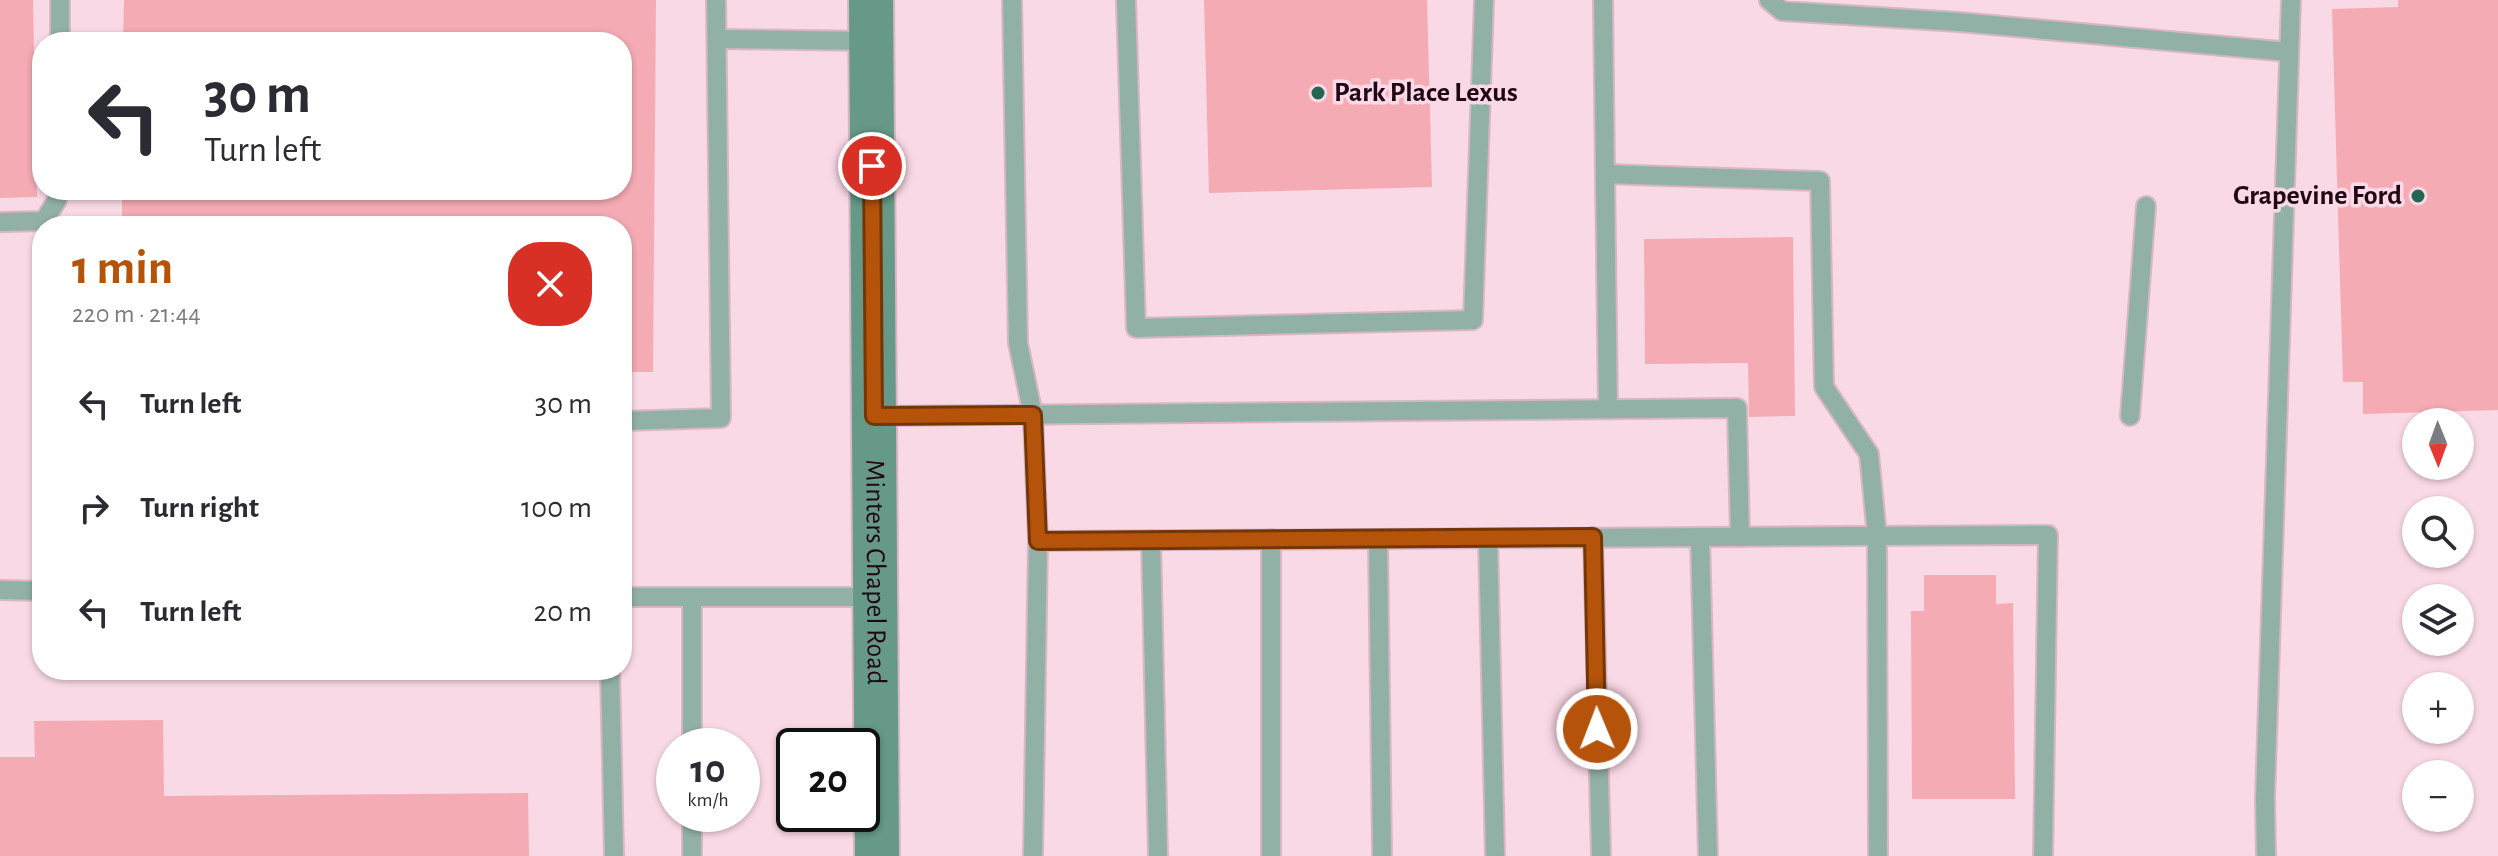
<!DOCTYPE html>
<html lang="en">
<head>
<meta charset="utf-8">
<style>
	:root { --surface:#fff; --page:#f7f7f7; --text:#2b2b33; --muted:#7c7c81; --accent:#b45309 }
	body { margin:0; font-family:"Alegreya Sans",sans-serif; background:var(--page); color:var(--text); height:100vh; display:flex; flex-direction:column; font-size:30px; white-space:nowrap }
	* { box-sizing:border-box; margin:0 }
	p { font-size:26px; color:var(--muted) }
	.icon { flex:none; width:44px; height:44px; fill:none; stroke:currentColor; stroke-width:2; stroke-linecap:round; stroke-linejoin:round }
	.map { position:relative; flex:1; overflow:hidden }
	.drawer { position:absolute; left:32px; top:216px; width:600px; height:464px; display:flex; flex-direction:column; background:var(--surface); border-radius:32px; box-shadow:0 2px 6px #0004 }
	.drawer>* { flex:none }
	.guide { position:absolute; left:32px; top:32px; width:600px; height:168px; border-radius:32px; box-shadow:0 2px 6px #0004; background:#fff; color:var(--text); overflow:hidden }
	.needle { width:52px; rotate:179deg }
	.tools { position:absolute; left:2402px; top:408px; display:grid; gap:16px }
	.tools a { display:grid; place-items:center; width:72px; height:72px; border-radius:50%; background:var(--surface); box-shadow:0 2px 6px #0004; font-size:40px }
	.speed { position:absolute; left:656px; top:728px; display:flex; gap:16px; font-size:40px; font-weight:700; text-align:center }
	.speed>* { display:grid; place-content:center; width:104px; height:104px; border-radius:50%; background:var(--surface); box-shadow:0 2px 6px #0004; line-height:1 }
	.speed small { font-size:20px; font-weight:400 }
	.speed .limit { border:4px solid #111; border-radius:12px; background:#fff; color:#111 }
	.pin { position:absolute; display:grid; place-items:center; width:68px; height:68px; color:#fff; margin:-34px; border:4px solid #fff; border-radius:50%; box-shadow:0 2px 8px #0007 }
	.me { position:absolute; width:88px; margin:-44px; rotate:359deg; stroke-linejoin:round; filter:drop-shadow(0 0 6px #0008) }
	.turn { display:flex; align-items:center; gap:28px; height:168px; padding:0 40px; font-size:36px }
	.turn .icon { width:104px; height:104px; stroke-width:2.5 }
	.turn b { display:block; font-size:56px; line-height:68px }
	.round { display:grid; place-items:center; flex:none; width:84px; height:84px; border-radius:32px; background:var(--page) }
	.overview { display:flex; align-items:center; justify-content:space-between; height:136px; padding:0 40px }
	h1 { font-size:48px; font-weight:700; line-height:60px; color:var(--accent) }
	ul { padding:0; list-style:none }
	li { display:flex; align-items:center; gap:24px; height:104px; padding:0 40px }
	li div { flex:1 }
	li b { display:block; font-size:30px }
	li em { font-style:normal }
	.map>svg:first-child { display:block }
</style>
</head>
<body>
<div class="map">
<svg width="2498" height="856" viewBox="0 0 2498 856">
	<rect width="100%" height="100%" fill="#fad9e6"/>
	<g fill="#f4abb3">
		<path d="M0 0H33L37 197 0 198Z"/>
		<path d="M124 0H656L653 372H622V226H122V190H622V42H123Z"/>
		<path d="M1204 0H1427L1432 187 1209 193Z"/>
		<path d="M2398 0H2498V410L2363 414V382H2343L2332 9 2398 7Z"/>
		<path d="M1793 237 1795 416 1749 417 1748 363 1645 364 1644 239Z"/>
		<path d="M1924 575H1996V604L2013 603 2015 799H1912L1911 611H1924Z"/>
		<path d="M163 720 164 796 528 793 529 856H0V757H35L34 721Z"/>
	</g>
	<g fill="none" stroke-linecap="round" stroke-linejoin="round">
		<g stroke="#d7b7c4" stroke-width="22">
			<g id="lane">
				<path d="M1012 0 1018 343 1033 415 1038 541"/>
				<path d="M1126 0 1136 328 1473 320 1484 0"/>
				<path d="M1603 0 1605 174"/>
				<path d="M1769 0 1782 11 1959 22 2289 52"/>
				<path d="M717 39 871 41"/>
				<path d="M60 42V0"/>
				<path d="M0 222 44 221 57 200V190"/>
				<path d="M1608 409 1605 174 1820 181 1824 387 1869 454 1877 536 1878 856"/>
				<path d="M874 416 1737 408 1740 537"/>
				<path d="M2130 416 2146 206"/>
				<path d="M622 421 721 418 716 0"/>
				<path d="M1593 537 1601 856"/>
				<path d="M1700 537 1708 856"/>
				<path d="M1488 538 1495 856"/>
				<path d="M1271 539V856"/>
				<path d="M1151 540 1158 856"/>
				<path d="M0 590 42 591"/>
				<path d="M622 597H875"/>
				<path d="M692 598V746"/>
				<path d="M610 670 614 856"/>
				<path d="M692 814V856"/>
				<path d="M1033 856 1038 541 1378 539"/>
				<path d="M1382 856 1378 539 2048 535 2043 856"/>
				<path d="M2266 856 2265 798 2291 0"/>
			</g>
		</g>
		<g stroke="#d7b7c4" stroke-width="48">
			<g id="secondary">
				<path id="s1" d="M871 0 877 856"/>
			</g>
		</g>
		<use href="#lane" stroke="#91b1a6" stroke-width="18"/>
		<use href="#secondary" stroke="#698" stroke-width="44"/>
	</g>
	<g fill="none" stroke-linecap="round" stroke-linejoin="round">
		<g stroke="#753606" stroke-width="20">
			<path id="route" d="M872 166 874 416 1033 415 1038 541 1593 537 1597 729"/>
		</g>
		<use href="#route" stroke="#b45309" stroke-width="14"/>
	</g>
	<g fill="#256553" stroke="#fad9e6" stroke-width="3">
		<circle cx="1318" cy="93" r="8"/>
		<circle cx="2418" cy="196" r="8"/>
	</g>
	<g text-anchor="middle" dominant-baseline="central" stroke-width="7" stroke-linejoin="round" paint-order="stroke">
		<g font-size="28" font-weight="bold" fill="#210714" stroke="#fad9e6" text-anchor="start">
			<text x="1334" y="93">Park Place Lexus</text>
			<text x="2402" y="196" text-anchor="end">Grapevine Ford</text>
		</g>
		<g font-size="28" fill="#210714" stroke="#fad9e6">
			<text stroke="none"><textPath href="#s1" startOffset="572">Minters Chapel Road</textPath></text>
		</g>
	</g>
</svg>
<div class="tools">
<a><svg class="needle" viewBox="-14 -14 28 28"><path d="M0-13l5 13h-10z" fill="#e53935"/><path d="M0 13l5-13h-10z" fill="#7c7c81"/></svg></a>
<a><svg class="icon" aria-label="search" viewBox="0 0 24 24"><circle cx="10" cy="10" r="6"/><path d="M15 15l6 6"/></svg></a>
<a><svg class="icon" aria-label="layers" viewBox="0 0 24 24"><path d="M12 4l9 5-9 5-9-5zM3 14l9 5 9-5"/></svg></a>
<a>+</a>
<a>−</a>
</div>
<div class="speed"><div>10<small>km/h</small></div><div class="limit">20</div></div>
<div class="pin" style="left:872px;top:166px;background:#d93025"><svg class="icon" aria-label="arrive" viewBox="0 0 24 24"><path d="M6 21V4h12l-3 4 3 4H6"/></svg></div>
<svg class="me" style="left:1597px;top:729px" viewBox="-20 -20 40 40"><circle r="17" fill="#b45309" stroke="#fff" stroke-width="3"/><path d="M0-11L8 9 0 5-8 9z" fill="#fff"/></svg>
<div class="guide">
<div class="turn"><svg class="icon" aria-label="left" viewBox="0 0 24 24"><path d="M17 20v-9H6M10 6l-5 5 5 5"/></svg><div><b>30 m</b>Turn left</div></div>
</div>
<section class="drawer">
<div class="overview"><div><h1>1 min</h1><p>220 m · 21:44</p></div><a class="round" style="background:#d93025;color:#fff"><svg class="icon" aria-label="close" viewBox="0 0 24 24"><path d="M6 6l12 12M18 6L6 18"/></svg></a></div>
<ul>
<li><svg class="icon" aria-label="left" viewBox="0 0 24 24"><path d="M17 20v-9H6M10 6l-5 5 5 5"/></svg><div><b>Turn left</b></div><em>30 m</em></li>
<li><svg class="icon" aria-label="right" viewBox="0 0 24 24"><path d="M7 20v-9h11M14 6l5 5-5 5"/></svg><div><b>Turn right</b></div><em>100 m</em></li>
<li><svg class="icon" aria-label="left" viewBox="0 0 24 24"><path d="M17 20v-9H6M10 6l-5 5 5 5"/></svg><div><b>Turn left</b></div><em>20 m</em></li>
</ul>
</section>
</div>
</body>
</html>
